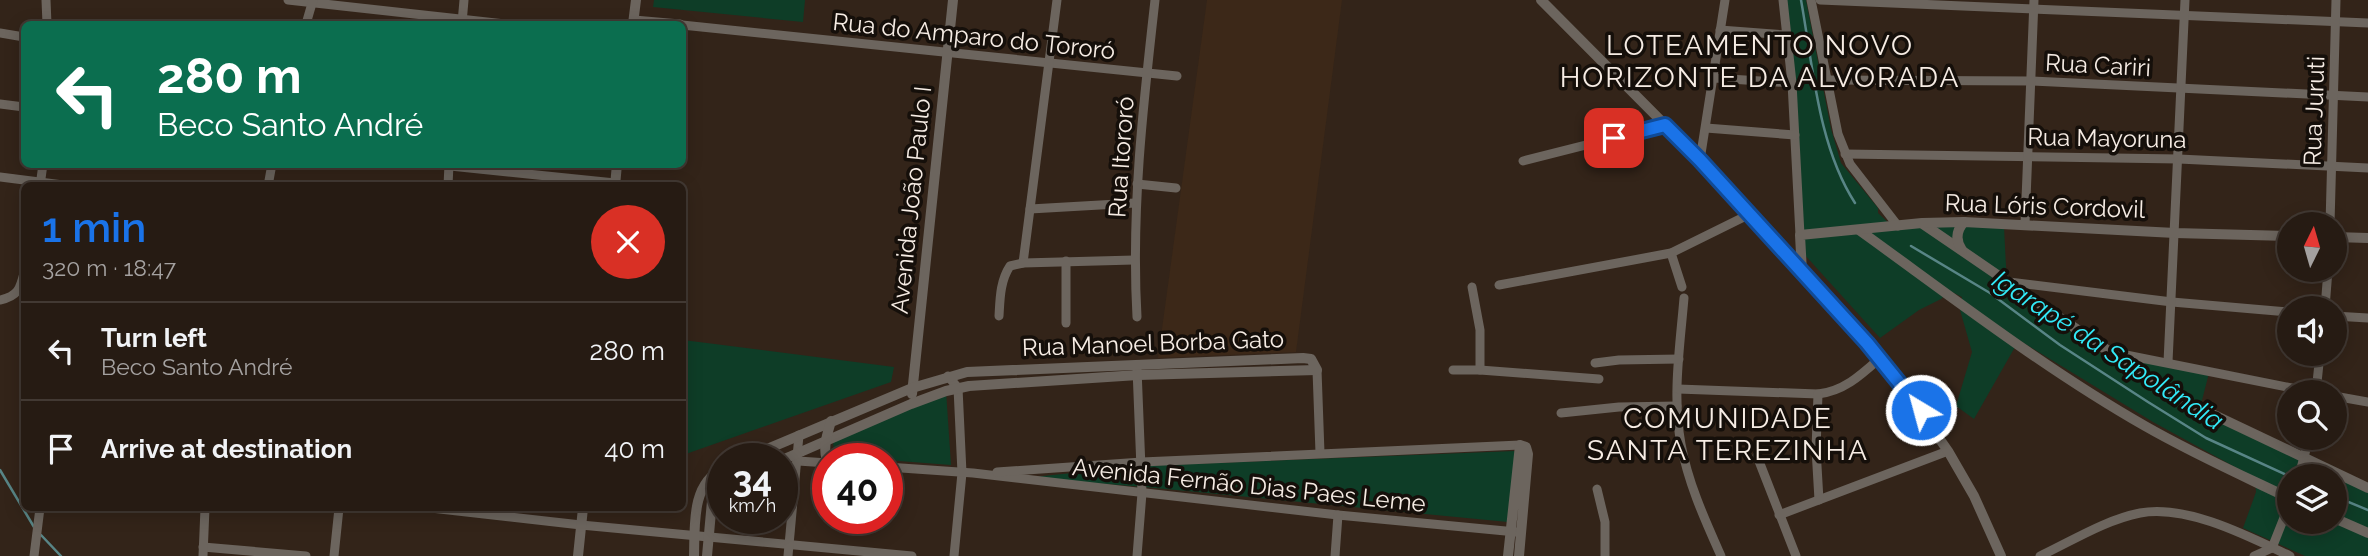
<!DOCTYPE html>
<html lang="en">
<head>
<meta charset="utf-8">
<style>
	:root { --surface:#261b13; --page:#2e241c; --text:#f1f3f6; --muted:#a4a1a0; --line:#423933; --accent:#1a73e8 }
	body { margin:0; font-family:Raleway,sans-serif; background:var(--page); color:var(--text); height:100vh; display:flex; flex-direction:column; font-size:26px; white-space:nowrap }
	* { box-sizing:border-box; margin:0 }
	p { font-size:23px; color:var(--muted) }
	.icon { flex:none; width:38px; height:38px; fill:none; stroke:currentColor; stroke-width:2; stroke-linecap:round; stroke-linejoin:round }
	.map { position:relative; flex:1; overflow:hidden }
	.drawer { position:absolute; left:21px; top:182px; width:665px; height:329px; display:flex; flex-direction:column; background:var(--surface); border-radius:10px; box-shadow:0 4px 18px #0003,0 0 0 2px var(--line) }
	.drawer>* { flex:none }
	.top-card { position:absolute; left:21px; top:21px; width:665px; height:147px; border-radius:10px; box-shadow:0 4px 18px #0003,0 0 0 2px var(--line); background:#0b6e4f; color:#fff; overflow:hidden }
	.needle { width:46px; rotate:5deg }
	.controls { position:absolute; left:2277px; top:212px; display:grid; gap:14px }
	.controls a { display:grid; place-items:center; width:70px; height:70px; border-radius:50%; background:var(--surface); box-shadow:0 4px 18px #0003,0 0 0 2px var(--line); font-size:35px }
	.speed { position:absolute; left:707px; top:443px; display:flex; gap:14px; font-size:35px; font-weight:700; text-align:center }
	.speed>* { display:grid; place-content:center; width:91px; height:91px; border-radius:50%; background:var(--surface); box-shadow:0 4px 18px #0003,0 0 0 2px var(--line); line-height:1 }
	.speed small { font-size:18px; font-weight:400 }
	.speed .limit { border:10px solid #d22; background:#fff; color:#111 }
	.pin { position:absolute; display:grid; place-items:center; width:60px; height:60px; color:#fff; margin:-30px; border-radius:14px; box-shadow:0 4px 10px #0006 }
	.me { position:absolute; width:77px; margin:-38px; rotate:323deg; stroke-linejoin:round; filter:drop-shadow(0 0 5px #0008) }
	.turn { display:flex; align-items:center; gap:24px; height:147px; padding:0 21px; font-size:32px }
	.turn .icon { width:91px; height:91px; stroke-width:2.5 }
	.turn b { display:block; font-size:49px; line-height:60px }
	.round { display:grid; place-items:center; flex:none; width:74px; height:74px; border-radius:37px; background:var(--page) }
	.headline { display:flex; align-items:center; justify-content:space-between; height:119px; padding:0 21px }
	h1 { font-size:42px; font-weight:600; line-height:52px; color:var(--accent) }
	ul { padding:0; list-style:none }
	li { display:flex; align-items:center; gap:21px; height:98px; padding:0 21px; border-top:2px solid var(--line) }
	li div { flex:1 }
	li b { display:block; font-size:26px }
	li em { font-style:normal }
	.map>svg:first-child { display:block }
</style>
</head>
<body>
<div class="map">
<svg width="2368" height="556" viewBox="0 0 2368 556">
	<rect width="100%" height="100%" fill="#332419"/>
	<path fill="#3c2818" d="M1207 0H1342L1296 352 1158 358Z"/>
	<g fill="#0e3d27" fill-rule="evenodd">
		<path d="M654 0H805L803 22 653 7Z"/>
		<path d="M1784 0H1806L1831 129 1841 163 1878 208V213L1893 227 1949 224 2004 227 2007 286 2109 359 2127 356 2209 373 2199 412 2368 491V556H2305L2243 528 2256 492 2255 478 2153 422 2019 340 1974 419 1956 406 1972 352 1960 310 1962 297 1950 291 1941 299 1919 310 1880 338 1804 254ZM2289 476H2334V522H2289Z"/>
		<path d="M683 340 894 367 891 382 683 455Z"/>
		<path d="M946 391 951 465 834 456 833 438Z"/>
		<path d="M1515 451 1508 522 1145 487 1023 478 1142 466Z"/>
	</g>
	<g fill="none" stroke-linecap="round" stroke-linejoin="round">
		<g stroke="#588586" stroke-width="2.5">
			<path d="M1801 0C1813 66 1818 146 1855 203"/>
			<path d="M1911 246 1990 293 2060 345 2148 402 2206 438 2289 476"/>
			<path d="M0 470 34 527"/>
			<path d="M2334 496 2368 510"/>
			<path d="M41 535 61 556"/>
		</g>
		<g stroke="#6c655e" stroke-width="9">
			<path d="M46 0 47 24"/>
			<path d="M288 0 505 24"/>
			<path d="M1783 0 1792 83 1800 235"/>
			<path d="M1811 0 1838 134 1850 164 1898 226"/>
			<path d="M1820 0 2368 23"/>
			<path d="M634 20 680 24"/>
			<path d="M462 23 464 0"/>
			<path d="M306 24 313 0"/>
			<path d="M682 25 1177 76"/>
			<path d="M1720 30 1786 35"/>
			<path d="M0 33 24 37"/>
			<path d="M1714 78 1792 83"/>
			<path d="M1827 80 2032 81 2368 97"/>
			<path d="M0 104 24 107"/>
			<path d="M1706 128 1795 135"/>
			<path d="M1845 154 2179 159 2368 168"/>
			<path d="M1700 160 1725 0"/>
			<path d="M1523 161 1665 125"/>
			<path d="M431 164 615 183"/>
			<path d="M0 177 71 186"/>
			<path d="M1137 184 1176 188"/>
			<path d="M40 186 43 164"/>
			<path d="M268 186 272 164"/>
			<path d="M448 186 449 164"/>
			<path d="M1030 209 1135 203"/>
			<path d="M2025 224 2034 0"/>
			<path d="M2330 224 2336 0"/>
			<path d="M1671 253 1682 287"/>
			<path d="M1066 261V323"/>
			<path d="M1023 263 1057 0"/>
			<path d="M2009 282 2172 302 2289 312"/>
			<path d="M1499 285 1671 253 1748 215"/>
			<path d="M1472 287 1480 330V370"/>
			<path d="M1684 298C1680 346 1672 397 1681 444 1688 483 1705 520 1721 556"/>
			<path d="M0 300C18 296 20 289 24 273"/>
			<path d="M2325 308 2328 270"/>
			<path d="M999 316C1000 299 1000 281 1010 266L1023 263 1134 260"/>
			<path d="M2334 316 2368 318"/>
			<path d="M1137 317C1131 211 1143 106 1155 0"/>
			<path d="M2111 352 2312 392"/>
			<path d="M2168 362 2185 0"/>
			<path d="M1595 363 1619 360 1679 359"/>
			<path d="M1317 370 1320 453"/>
			<path d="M1453 370H1480L1599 379"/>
			<path d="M948 376 958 388 962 473 954 556"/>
			<path d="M1678 389 1818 394C1844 391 1861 375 1880 358"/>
			<path d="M2316 392 2320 354"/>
			<path d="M1818 394 1816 449 1819 500"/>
			<path d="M2334 396 2368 402"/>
			<path d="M1561 413 1619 407 1677 406"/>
			<path d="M1757 456 1796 556"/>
			<path d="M798 461 828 463"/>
			<path d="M887 467 973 473 1338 515 1516 532"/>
			<path d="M997 472 1142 462 1520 445"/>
			<path d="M2299 476 2309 438"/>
			<path d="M1597 489 1605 522V556"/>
			<path d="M431 508 581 525 912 556"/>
			<path d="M1779 515 1948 451"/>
			<path d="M203 547 306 556"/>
			<path d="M2272 548 2289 505"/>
			<path d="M34 556 40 508"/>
			<path d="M203 556 205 508"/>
			<path d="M334 556 339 508"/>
			<path d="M788 556 799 435"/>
			<path d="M1137 556 1142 493 1137 369"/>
			<path d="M1335 556 1338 515"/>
			<path d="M2040 556C2072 541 2105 520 2140 513 2186 504 2248 536 2290 556"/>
			<path d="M2254 556 2272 548"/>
		</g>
		<g stroke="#6c655e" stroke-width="10">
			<path d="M1541 0 1700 160 1897 378 1948 451 1974 496 2001 556"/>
			<path d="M633 24 636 0"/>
			<path d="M615 186 617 164"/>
			<path d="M1923 224 2164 389 2191 404 2368 488"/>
			<path d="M1859 230C1952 297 2045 369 2145 426 2192 453 2241 475 2289 498"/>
			<path d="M2334 237 2368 238"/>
			<path d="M1962 250C1955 240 1956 231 1964 222"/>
			<path d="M1802 272 1800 235 1922 223 1964 222 2175 233 2289 236"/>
			<path d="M912 394 953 0"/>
			<path d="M746 458 912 388 967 372 1303 358 1311 359 1317 370 1138 375 969 386 946 391 911 404 782 460"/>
			<path d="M828 463C822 449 827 435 831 421"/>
			<path d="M2334 518 2368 533"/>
			<path d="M578 556 583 508"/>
			<path d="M694 556C695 526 691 483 723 469"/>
			<path d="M707 556 712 501 723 486"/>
			<path d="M1508 556 1520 445 1526 447 1528 454 1519 556"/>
		</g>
	</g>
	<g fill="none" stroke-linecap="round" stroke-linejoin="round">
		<g stroke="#114b97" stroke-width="18">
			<path id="route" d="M1614 138 1665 125 1700 160 1867 343 1921 410"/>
		</g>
		<use href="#route" stroke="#1a73e8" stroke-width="12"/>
	</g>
	<g text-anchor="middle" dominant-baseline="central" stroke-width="7" stroke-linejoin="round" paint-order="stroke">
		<g font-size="24" fill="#f6ece4" stroke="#150f0a">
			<text transform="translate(974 36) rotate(6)">Rua do Amparo do Tororó</text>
			<text transform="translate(2098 65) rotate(3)">Rua Cariri</text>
			<text transform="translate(2314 111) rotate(-88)">Rua Juruti</text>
			<text transform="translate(2107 138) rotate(1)">Rua Mayoruna</text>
			<text transform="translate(1121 157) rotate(-86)">Rua Itororó</text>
			<text transform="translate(911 200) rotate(-84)">Avenida João Paulo I</text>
			<text transform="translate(2045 206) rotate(2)">Rua Lóris Cordovil</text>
			<text transform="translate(1153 343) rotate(-2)">Rua Manoel Borba Gato</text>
			<text transform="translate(1249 485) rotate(6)">Avenida Fernão Dias Paes Leme</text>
		</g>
		<g font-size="26" font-style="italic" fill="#32eaf8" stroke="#150f0a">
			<text transform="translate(2108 350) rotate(33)">Igarapé da Sapolândia</text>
		</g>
		<g font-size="28" letter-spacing="2" fill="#f6ece4" stroke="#150f0a">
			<text x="1760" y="45">LOTEAMENTO NOVO<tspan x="1760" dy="32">HORIZONTE DA ALVORADA</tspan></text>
			<text x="1728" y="418">COMUNIDADE<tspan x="1728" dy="32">SANTA TEREZINHA</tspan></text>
		</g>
	</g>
</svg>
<div class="controls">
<a><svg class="needle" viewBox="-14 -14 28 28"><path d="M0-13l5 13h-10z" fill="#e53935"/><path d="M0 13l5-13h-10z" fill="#a4a1a0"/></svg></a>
<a><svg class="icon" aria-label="sound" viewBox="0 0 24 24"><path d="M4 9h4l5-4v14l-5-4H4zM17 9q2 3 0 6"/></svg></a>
<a><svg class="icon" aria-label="search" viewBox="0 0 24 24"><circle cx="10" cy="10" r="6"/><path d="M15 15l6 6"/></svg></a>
<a><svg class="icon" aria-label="layers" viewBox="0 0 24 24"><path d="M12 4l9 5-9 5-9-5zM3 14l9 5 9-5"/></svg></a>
</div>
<div class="speed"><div>34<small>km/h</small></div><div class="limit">40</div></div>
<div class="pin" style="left:1614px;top:138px;background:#d93025"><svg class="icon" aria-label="arrive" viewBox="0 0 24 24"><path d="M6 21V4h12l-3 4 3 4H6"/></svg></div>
<svg class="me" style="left:1921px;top:410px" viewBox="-20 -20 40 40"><circle r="17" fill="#1a73e8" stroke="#fff" stroke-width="3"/><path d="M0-11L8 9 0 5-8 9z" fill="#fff"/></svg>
<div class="top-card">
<div class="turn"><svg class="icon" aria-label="left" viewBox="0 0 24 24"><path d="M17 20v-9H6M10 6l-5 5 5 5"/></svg><div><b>280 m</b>Beco Santo André</div></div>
</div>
<section class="drawer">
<div class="headline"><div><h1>1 min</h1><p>320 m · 18:47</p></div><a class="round" style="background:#d93025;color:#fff"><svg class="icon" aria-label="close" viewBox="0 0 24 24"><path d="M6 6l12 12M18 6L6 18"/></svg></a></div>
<ul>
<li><svg class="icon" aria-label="left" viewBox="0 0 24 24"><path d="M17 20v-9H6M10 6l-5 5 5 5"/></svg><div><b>Turn left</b><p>Beco Santo André</p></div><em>280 m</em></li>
<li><svg class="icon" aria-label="arrive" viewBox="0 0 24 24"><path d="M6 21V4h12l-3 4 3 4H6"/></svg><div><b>Arrive at destination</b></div><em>40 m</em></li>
</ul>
</section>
</div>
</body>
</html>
